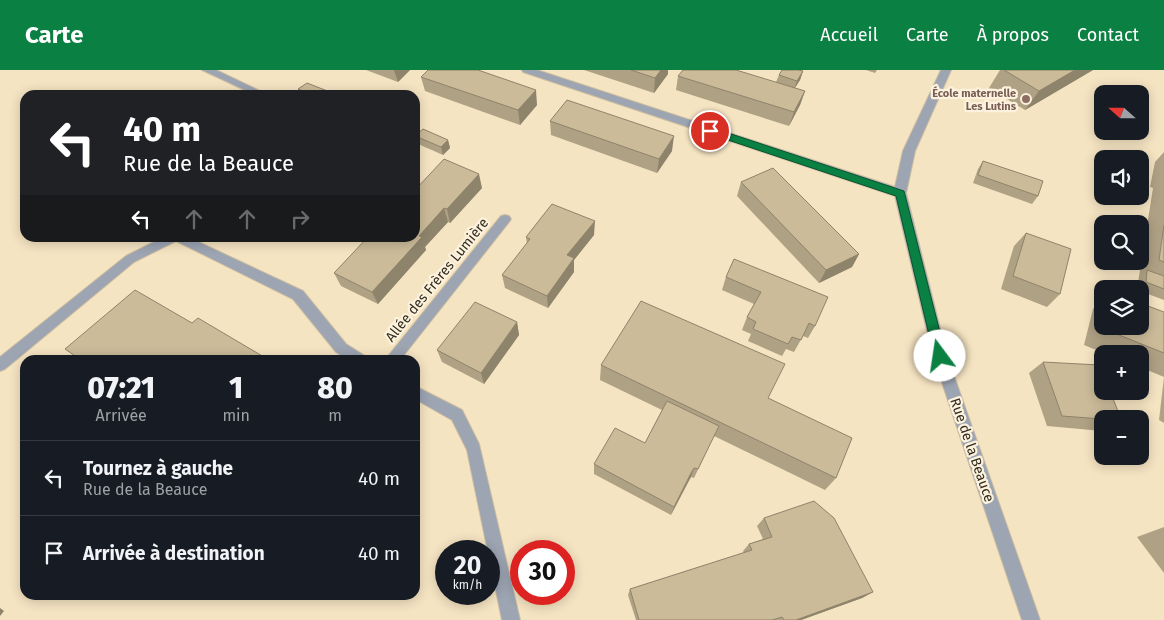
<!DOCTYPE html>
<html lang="fr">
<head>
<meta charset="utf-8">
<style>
	:root { --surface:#171b24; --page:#20242c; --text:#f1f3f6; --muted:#9ea1a6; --line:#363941; --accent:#0b8043 }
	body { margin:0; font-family:"Fira Sans",sans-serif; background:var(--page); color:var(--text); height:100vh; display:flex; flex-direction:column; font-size:19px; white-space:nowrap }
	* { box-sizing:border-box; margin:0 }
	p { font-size:16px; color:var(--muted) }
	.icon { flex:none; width:28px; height:28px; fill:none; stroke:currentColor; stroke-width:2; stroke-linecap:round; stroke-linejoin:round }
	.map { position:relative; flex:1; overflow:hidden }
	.sheet { position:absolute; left:20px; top:285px; width:400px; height:245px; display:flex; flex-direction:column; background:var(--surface); border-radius:15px; box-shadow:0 2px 12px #0003 }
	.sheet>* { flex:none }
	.banner { position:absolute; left:20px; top:20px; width:400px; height:152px; border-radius:15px; box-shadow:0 2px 12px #0003; background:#202124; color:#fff; overflow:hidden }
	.needle { width:32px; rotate:291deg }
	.controls { position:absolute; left:1094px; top:15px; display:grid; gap:10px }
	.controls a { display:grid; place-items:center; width:55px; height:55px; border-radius:10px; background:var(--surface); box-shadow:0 2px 12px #0003; font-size:25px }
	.speed { position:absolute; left:435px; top:470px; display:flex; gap:10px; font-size:25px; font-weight:700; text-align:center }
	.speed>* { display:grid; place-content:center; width:65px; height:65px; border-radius:50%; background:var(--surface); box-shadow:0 2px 12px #0003; line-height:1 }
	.speed small { font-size:12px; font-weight:400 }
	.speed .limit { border:8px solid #d22; background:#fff; color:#111 }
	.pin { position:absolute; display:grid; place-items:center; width:42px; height:42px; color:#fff; margin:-21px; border:2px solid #fff; border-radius:50%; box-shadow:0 1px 5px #0007 }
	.me { position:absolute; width:55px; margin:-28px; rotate:346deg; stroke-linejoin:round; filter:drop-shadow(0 0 4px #0008) }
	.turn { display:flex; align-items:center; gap:18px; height:105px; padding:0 20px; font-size:22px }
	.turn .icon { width:65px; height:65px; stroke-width:2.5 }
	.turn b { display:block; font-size:35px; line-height:42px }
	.lanes { display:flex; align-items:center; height:48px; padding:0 20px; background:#0003; justify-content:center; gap:25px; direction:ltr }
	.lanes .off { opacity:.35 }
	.eta { display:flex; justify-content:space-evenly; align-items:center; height:85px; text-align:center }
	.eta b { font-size:30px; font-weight:800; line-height:35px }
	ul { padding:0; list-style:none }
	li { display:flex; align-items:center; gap:15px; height:75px; padding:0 20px; border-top:1px solid var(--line) }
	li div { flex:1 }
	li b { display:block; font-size:19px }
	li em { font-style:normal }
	header { display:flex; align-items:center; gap:30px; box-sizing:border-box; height:70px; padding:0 25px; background:var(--accent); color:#fff }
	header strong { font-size:24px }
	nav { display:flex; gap:28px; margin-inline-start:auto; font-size:18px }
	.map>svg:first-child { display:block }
</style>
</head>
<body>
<header>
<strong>Carte</strong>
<nav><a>Accueil</a><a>Carte</a><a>À propos</a><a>Contact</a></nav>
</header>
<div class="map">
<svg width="1164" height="550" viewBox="0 0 1164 550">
	<rect width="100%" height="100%" fill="#f5e4c2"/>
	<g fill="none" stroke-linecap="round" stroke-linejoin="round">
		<g stroke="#cebfa1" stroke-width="2">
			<path id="service" d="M162 168H178L176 171 134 192 5 299 0 301V287L126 186Z"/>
		</g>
		<g stroke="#cebfa1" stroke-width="2">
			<g id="minor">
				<path d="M202 0H216L260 21 256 25H244L247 21Z"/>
				<path d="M522 0H537L895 117 903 81 941 0H951L915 81 906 123 947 286 1040 550H1022L933 286 895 126 523 2Z"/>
				<path d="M505 145 509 146 511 149 509 152 400 290H385L501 146Z"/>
				<path d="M174 168H190L303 221 346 274 365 286 367 290H348L336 282 293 229 176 171Z"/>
				<path d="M415 316 462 340 479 374 520 550H502L467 380 452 350 415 329Z"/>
			</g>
		</g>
		<use href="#service" fill="#9da4b2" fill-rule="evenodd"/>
		<use href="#minor" fill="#9da4b2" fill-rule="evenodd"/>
	</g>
	<g fill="#afa184">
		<path d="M366 0H410L398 12Z"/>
		<path d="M584 0H668V4L654 23Z"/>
		<path d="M866 0H877L875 3Z"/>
		<path d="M1000 0H1093L1025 40 989 18Z"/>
		<path d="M803 1 800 10 795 18 805 21 800 35 789 56 676 20 678 6 776 12 779 5Z"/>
		<path d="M421 7 537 35 520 55 425 21Z"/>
		<path d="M298 19 331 25H301Z"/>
		<path d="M550 51 672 81 657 103 551 65Z"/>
		<path d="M415 66 448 70 450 78 443 85 418 74Z"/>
		<path d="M1164 82V230L1140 221V219H1137L1153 118 1150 117 1155 92Z"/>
		<path d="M983 91 1038 126 1032 134 973 113 978 99Z"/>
		<path d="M741 112 859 184 852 197 819 213 737 126Z"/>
		<path d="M482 118 450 153 448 152 425 177 426 180 378 234 341 216 334 203 415 120Z"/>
		<path d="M1026 163 1060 224 1047 237 1001 219 1014 176Z"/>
		<path d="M594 165 574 190V202L548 238 505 218 502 205 527 174 526 167Z"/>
		<path d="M734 189 815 256 808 268 803 266 794 282 786 279 782 286 748 271 751 264 742 260 747 247 754 234 722 220 726 207Z"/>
		<path d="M1102 231V256H1140L1164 242V353L1159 350 1164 307 1140 297V284H1106L1084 275 1093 239Z"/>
		<path d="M517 252 519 265 484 314 442 292 437 280Z"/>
		<path d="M1043 292 1102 349V361L1047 356 1029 303Z"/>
		<path d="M601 295 768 328 836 408 825 420 714 366 694 408 691 407 687 412 671 445 594 404V394L645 373 662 340 600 310Z"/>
		<path d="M764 448 873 522 862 528 801 550H636L628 525 630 519 744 483 743 481 749 474 763 469 757 456Z"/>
		<path d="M1164 457V503L1137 467Z"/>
	</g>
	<g fill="#8e836b">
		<path d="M394 0H410L398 12Z"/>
		<path d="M661 0H668V4L654 23 655 8Z"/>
		<path d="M1075 0H1093L1025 40 1039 21Z"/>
		<path d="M803 1 800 10 794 19 797 11Z"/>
		<path d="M536 20 537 35 520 55 518 40Z"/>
		<path d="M805 21 800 35 789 56 794 42Z"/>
		<path d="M674 66 672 81 657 103 659 89Z"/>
		<path d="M448 70 450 78 443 85 441 77Z"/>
		<path d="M479 104 482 118 450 153 447 139Z"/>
		<path d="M444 138 448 152 425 177 426 180 378 234 372 222 419 166Z"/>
		<path d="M595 151 594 165 574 190V202L548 238 547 226 567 185Z"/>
		<path d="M859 184 852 197 819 213 826 200Z"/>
		<path d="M517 252 519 265 484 314 481 303Z"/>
		<path d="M694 398 691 407 671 445 674 437Z"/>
		<path d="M873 522 862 528 801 550H796Z"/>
		<path d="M0 538 4 541 0 546Z"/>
	</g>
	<g fill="#cbbb99" stroke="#8e836b">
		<path d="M428 0H478L536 20 518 40 421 7Z"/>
		<path d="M631 0H661L655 8Z"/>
		<path d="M683 0H736L805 21 794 42 678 6Z"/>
		<path d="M782 0H798L803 1 797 11 779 5Z"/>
		<path d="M1004 0H1075L1039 21Z"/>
		<path d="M307 13 330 22 327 25H313L298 19Z"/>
		<path d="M567 30 674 66 659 89 550 51Z"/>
		<path d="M423 59 448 70 441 77 415 66Z"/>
		<path d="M444 89 479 104 447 139 444 138 419 166 422 167 372 222 334 203 367 168H415V120Z"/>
		<path d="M983 91 1043 111 1038 126 978 105Z"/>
		<path d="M773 98 859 184 826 200 741 112Z"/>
		<path d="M552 134 595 151 567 185 574 188 547 226 502 205 530 169 526 167Z"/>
		<path d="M1164 155V192L1159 190Z"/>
		<path d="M1026 163 1071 179 1060 224 1013 206Z"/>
		<path d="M734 189 828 227 815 256 809 253 801 270 792 267 788 274 753 259 756 252 747 247 761 222 726 207Z"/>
		<path d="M1147 200 1164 206V219L1146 212Z"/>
		<path d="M135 220 192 253 198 248 269 290H81L65 279Z"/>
		<path d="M641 231 785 294 768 328 852 368 836 408 601 295Z"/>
		<path d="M475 232 517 252 481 303 437 280Z"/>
		<path d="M1140 233 1164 242V283L1104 259 1105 256H1140Z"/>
		<path d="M1043 292 1099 295 1102 304V321H1110L1121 349H1102L1062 346Z"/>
		<path d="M667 331 719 356 698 399 694 398 691 403 674 437 594 394 615 358 645 373Z"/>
		<path d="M814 431 834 448 873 522 796 550H784L782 547 772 550H639L630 519 752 480 749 474 772 467 764 448Z"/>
	</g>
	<path fill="#0b8043" stroke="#07532c" d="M707 58H713L904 121 946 286 944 290H936L934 286 896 126 707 63Z"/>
	<circle fill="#8d6e63" stroke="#fcf2dd" stroke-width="2" cx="1026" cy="29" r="5"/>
	<g text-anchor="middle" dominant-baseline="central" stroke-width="4.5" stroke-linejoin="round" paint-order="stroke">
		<g font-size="11" font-weight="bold" fill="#785e54" stroke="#fcf2dd" text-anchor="end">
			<text x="1016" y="23">École maternelle<tspan x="1016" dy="13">Les Lutins</tspan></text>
		</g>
		<g font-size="14" fill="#322c1f" stroke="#fcf2dd">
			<text transform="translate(437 210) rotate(-51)">Allée des Frères Lumière</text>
			<text transform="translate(972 380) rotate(71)">Rue de la Beauce</text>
		</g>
	</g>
</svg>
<div class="controls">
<a><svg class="needle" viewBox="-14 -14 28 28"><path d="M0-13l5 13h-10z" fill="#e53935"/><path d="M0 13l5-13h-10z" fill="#9ea1a6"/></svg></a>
<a><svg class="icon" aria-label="sound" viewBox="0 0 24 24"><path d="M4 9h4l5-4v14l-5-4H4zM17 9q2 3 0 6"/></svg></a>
<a><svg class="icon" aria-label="search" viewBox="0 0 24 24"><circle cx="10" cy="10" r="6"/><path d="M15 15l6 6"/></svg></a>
<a><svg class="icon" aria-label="layers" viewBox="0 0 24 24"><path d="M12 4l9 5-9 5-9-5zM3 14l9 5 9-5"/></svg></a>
<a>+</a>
<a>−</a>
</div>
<div class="speed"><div>20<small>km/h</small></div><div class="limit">30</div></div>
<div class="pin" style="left:710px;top:61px;background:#d93025"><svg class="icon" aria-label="arrive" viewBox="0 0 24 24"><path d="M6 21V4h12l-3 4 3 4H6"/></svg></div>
<svg class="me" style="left:940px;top:286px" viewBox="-20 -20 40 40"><circle r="19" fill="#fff"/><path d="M0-13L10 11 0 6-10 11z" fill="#0b8043"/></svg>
<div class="banner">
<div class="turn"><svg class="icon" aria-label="left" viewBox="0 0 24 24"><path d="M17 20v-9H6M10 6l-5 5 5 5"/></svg><div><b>40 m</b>Rue de la Beauce</div></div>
<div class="lanes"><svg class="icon" aria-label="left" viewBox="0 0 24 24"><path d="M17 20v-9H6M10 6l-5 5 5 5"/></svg><svg class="icon off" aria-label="ahead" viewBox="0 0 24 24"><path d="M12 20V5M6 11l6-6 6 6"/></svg><svg class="icon off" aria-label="ahead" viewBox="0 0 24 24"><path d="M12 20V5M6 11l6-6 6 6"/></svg><svg class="icon off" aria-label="right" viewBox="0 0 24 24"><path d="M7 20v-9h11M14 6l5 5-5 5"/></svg></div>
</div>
<section class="sheet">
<div class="eta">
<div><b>07:21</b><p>Arrivée</p></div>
<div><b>1</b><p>min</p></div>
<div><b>80</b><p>m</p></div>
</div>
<ul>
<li><svg class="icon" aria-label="left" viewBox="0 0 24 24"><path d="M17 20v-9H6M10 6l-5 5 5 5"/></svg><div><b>Tournez à gauche</b><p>Rue de la Beauce</p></div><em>40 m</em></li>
<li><svg class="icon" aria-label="arrive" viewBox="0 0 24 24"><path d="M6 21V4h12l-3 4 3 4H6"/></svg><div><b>Arrivée à destination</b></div><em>40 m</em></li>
</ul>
</section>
</div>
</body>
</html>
